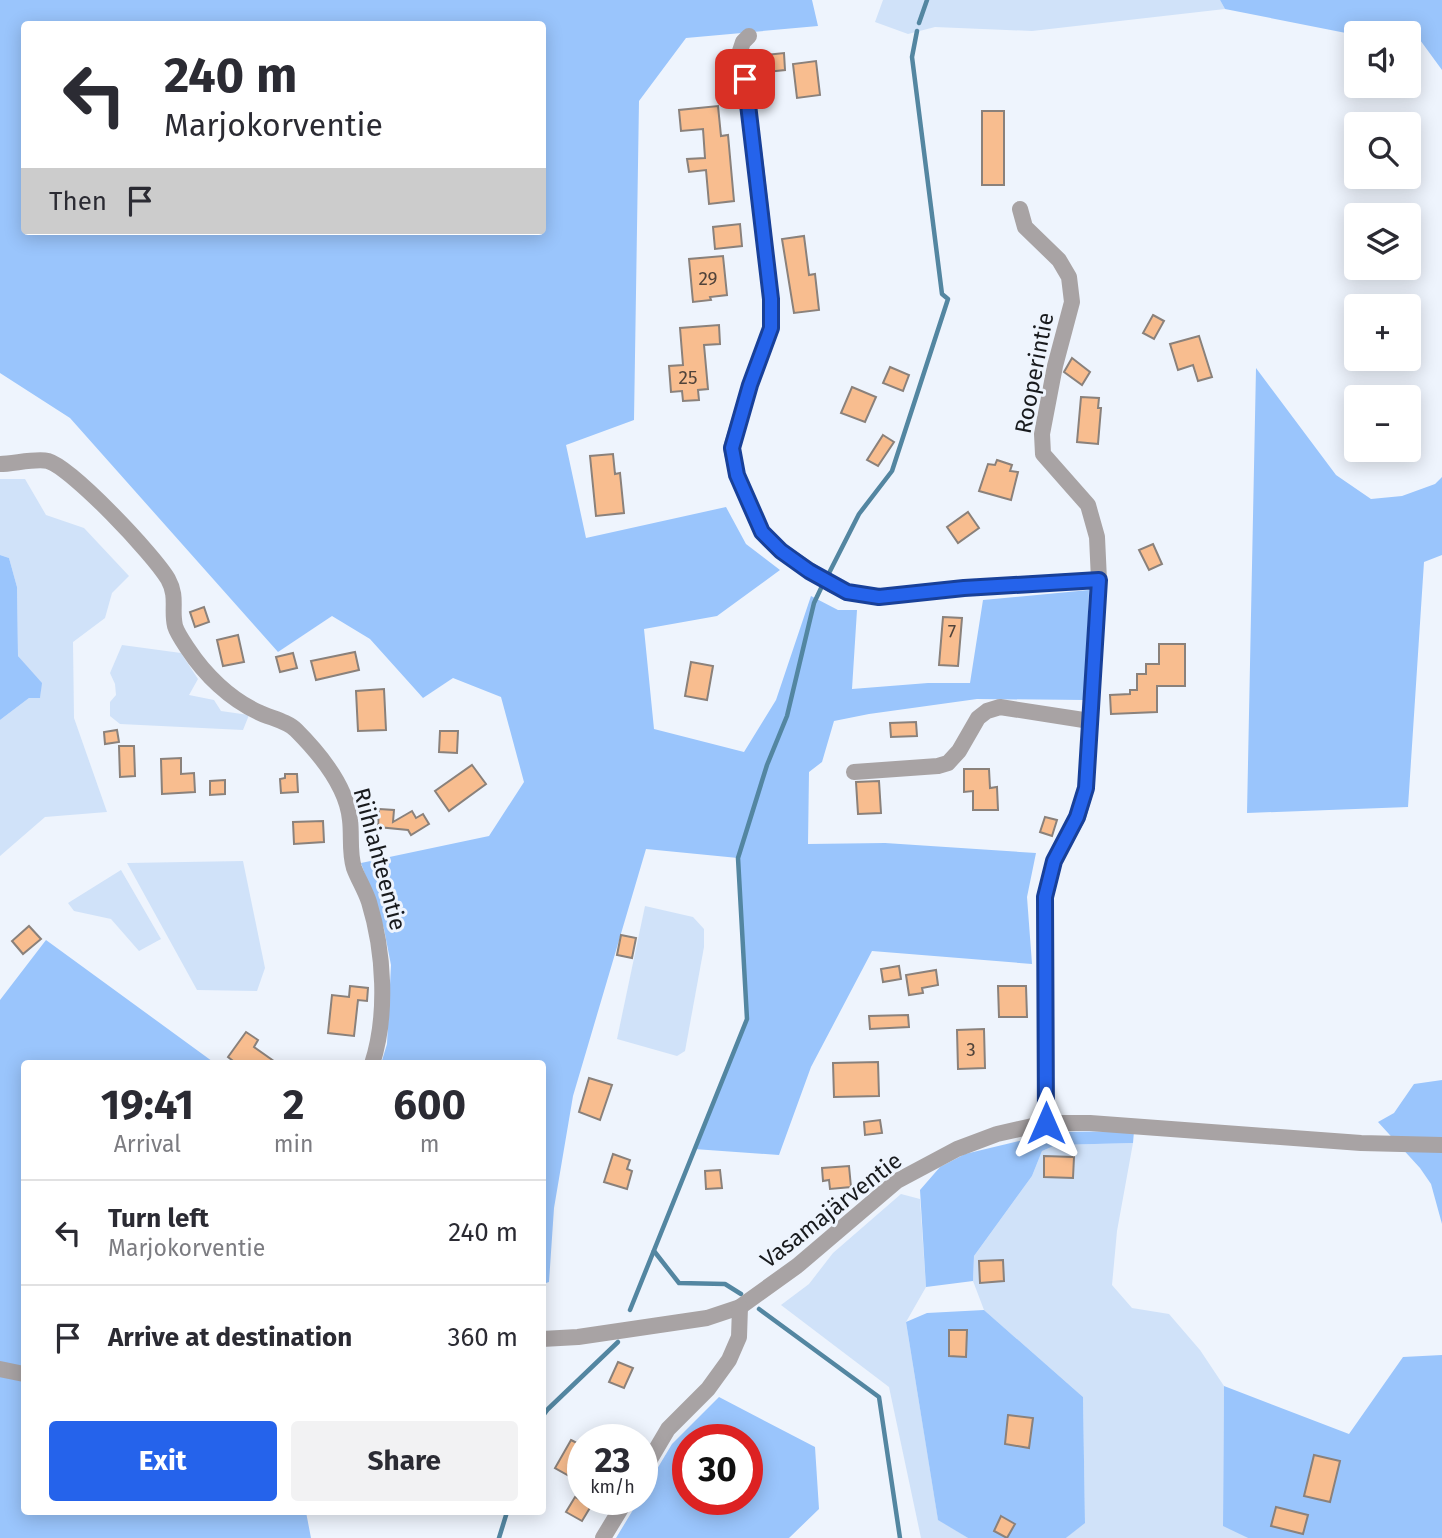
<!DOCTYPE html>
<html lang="en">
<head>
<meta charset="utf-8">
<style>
	:root { --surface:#fff; --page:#f2f2f3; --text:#2b2b33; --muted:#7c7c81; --line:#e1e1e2; --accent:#2563eb }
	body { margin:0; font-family:"Fira Sans",sans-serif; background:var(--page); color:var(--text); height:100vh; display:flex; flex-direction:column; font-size:26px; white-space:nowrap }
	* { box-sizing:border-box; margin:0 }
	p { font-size:23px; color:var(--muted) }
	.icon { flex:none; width:38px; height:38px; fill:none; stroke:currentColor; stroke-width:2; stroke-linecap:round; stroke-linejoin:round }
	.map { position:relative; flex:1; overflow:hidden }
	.sheet { position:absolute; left:21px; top:1060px; width:525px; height:455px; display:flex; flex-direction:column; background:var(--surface); border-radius:7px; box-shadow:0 4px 18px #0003 }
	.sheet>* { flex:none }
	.guide { position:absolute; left:21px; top:21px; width:525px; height:214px; border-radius:7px; box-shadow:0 4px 18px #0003; background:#fff; color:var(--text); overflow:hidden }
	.fabs { position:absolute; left:1344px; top:21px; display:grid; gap:14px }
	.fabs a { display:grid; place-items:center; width:77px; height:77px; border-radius:7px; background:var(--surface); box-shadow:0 4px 18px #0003; font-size:35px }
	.speed { position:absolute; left:567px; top:1424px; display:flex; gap:14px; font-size:35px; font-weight:700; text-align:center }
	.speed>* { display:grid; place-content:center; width:91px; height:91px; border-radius:50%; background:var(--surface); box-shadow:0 4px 18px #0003; line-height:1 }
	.speed small { font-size:18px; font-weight:400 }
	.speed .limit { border:10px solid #d22; background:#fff; color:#111 }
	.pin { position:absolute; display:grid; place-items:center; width:60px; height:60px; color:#fff; margin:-30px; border-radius:14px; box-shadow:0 4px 10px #0006 }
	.me { position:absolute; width:77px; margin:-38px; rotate:0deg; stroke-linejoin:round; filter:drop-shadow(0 0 5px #0008) }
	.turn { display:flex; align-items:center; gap:24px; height:147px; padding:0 28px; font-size:32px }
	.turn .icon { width:91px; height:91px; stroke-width:2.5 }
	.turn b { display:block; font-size:49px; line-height:60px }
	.then { display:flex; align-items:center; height:66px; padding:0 28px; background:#0003; gap:14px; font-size:26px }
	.eta { display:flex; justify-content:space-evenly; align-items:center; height:119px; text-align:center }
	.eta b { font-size:42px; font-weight:700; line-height:49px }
	.action { display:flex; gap:14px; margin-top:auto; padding:14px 28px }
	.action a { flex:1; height:80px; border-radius:7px; background:var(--accent); color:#fff; font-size:28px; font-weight:700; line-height:80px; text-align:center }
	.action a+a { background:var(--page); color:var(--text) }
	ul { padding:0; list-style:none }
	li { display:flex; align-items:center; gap:21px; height:105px; padding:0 28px; border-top:2px solid var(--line) }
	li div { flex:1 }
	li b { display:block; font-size:26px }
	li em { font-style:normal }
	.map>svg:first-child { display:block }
</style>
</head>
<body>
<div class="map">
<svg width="1442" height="1538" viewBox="0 0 1442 1538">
	<rect width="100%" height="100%" fill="#eef4fd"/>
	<g fill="#d0e2f9">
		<path d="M883 0H1220L1225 9 1032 31 935 27 908 34 875 22Z"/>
		<path d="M0 479H25L46 515 84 528 129 576 112 593 105 618 73 642 74 718 107 812 45 817 0 856V720L29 698H40L41 684 18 656 17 587 9 558 0 555Z"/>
		<path d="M122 645 181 653 198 679 189 695 214 700 221 711 249 715 243 730 120 724 110 716V702L116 695 115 684 110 673Z"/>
		<path d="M243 861 265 968 257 991 197 990 127 863Z"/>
		<path d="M121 870 161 939 139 951 111 919 74 911 68 903Z"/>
		<path d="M645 906 693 917 704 929V947L685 1051 677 1056 617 1039Z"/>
		<path d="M1133 1143 1117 1231 1112 1285 1132 1308 1169 1314 1200 1350 1224 1386 1223 1525 1248 1538H1066L1085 1522 1083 1397 984 1310 973 1281 974 1256 1032 1176 1042 1151 1056 1145Z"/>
		<path d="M901 1194 920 1199 926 1287 906 1322 938 1519 968 1538H921L889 1387 781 1305 809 1284 833 1253Z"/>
	</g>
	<g fill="#9ac5fc" fill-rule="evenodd">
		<path d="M0 0H812L818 26 686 38 639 101 634 420 566 445 586 538 726 507 746 544 780 570 717 616 644 629 654 729 744 752 776 700 811 596 838 610H857L852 689 928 683H970L983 600 1089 590 1085 700 977 699 869 714 834 721 822 762 809 772 808 844 885 843 1036 853 1027 897 1032 964 872 951 811 1067 779 1155 694 1149 747 1019 738 858 646 849 573 1096 554 1208 549 1282 543 1284 542 1064H381L387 1044 391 965 384 929 361 863 489 836 524 782 501 697 453 678 423 698 370 639 332 616 278 652 70 418 0 373ZM24 24H542V231H24Z"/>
		<path d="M1220 0H1442V70L1412 29 1389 33H1356V35L1225 9Z"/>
		<path d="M1256 368 1336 475 1371 499 1402 496 1435 484 1442 477V555L1424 562 1408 807 1247 813Z"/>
		<path d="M0 555 9 558 17 587 18 656 42 683 40 698H29L0 720Z"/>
		<path d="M46 940 216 1064H24V1512H306L311 1538H0V1000Z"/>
		<path d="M1442 1080V1224L1431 1184 1420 1168 1378 1122 1394 1113 1414 1084Z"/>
		<path d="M1134 1131 1133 1143 1056 1145 1042 1151 1032 1176 974 1256 973 1281 926 1287 920 1190 940 1167 965 1154 1057 1132Z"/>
		<path d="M984 1310 1083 1397 1085 1523 1066 1538H968L938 1520 906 1322 927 1313Z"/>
		<path d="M1442 1355V1538H1248L1223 1526 1224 1386 1349 1434 1403 1357Z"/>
		<path d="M719 1397 815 1447 819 1509 789 1538H616L639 1500H642V1494L672 1444ZM688 1440H747V1500H688Z"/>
	</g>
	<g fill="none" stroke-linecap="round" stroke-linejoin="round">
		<g stroke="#5386a1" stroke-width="4.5">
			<path d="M919 23 927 0"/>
			<path d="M827 577 859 514 892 471 948 299 942 294 912 57 917 31"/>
			<path d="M654 1251 679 1283 725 1284 741 1294"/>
			<path d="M759 1309 879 1397 900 1538"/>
			<path d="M630 1310 747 1019 738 858 767 765 787 716 814 603 823 584"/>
			<path d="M542 1417 548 1409 618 1342"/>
			<path d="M499 1538 507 1512"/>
		</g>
	</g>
	<g fill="#f8bd8f" stroke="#8a817b" stroke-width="2">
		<path d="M784 53 785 70 767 72 766 55Z"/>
		<path d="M816 61 820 95 797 98 793 64Z"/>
		<path d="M718 106 721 136 728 135 734 201 709 204 706 170 689 172 687 159 705 158 703 129 681 131 679 110Z"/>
		<rect x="982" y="111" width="22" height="74"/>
		<path d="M740 224 742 246 715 249 713 227Z"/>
		<path d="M804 236 809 275 815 274 819 310 794 313 782 239Z"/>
		<path d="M723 256 727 295 710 297 711 300 693 302 689 259Z"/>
		<path d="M1153 315 1164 321 1154 339 1143 333Z"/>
		<path d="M719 325 720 344 704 345 708 389 698 390 699 400 683 401 682 391 671 392 669 366 683 365 680 328Z"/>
		<path d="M1199 336 1212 377 1198 381 1193 365 1178 370 1170 344Z"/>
		<path d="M1072 358 1090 372 1082 385 1064 372Z"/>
		<path d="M890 367 909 375 903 391 883 383Z"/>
		<path d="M852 387 876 397 865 422 841 413Z"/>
		<path d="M1081 397 1099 398 1098 408H1101L1098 444 1077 442Z"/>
		<path d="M883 435 894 442 878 466 867 460Z"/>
		<path d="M613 454 615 474 620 473 624 513 596 516 590 456Z"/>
		<path d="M997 460 1012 465 1010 471 1018 472 1011 500 979 491 988 464 995 465Z"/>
		<path d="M968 512 979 528 958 543 947 527Z"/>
		<path d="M1153 544 1162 564 1149 570 1139 550Z"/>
		<path d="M204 607 209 622 195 627 190 612Z"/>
		<path d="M943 617 962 618 958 666 939 665Z"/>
		<path d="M238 635 244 662 223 666 217 640Z"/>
		<path d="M1159 644H1185V686H1157V712L1111 714 1110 695 1130 694V690H1137V674H1146V664H1159Z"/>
		<path d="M355 652 359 670 316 680 311 661Z"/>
		<path d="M293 653 297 668 280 672 276 657Z"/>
		<path d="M691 662 713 666 707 700 685 696Z"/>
		<path d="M384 689 386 730 358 731 356 691Z"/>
		<path d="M916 722 917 736 891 737 890 723Z"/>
		<path d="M117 730 119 742 105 744 104 732Z"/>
		<path d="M440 731H458L457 753 439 752Z"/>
		<path d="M119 746H134L135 776 120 777Z"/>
		<path d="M181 758V774L194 773 195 792 162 794 161 759Z"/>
		<path d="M472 765 486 784 449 811 435 791Z"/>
		<path d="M964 769H989L990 788 997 787 998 810H973V791L964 792Z"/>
		<path d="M285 774H297L298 792 281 793 280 779 285 778Z"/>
		<path d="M225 780V794L210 795V781Z"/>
		<path d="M879 781 881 813 858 814 856 782Z"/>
		<path d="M379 809 394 810 393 822 412 811 416 818 423 814 429 824 411 835 408 830 378 827Z"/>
		<path d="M1045 817 1057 820 1052 836 1040 832Z"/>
		<path d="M323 821 324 842 294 844 293 822Z"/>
		<path d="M29 926 41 939 23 954 12 941Z"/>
		<path d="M621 935 636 938 632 958 617 955Z"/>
		<path d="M899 966 901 979 883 982 881 969Z"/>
		<path d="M936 970 938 985 922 988 923 993 909 995 906 975Z"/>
		<path d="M350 986 368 988 367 1001 358 1000 354 1036 328 1033 332 995 349 997Z"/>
		<path d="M998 986H1026L1027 1017H999Z"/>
		<path d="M908 1015 909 1027 870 1029 869 1016Z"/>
		<path d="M984 1029 985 1068 958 1069 957 1030Z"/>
		<path d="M246 1032 258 1040 254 1047 278 1064H237L228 1057Z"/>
		<path d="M878 1062 879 1096 834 1097 833 1063Z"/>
		<path d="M589 1078 612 1085 600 1120 579 1112Z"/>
		<path d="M880 1120 882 1133 865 1135 864 1122Z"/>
		<path d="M613 1154 630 1160 627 1169 632 1171 627 1189 604 1182Z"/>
		<path d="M1044 1156 1074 1157 1073 1178 1044 1177Z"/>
		<path d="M849 1166 851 1187 830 1189 829 1180 823 1181 822 1168Z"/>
		<path d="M720 1170 722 1188 706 1189 705 1171Z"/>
		<path d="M1003 1260 1004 1281 980 1283 979 1261Z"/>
		<path d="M949 1330H967L966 1357 949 1356Z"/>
		<path d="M618 1362 633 1368 624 1388 609 1382Z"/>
		<path d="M1008 1415 1033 1418 1029 1448 1005 1444Z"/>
		<path d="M571 1440 583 1446V1473L578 1481 555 1468Z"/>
		<path d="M1314 1455 1340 1461 1330 1502 1304 1496Z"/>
		<path d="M575 1497 591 1506 582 1521 566 1512Z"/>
		<path d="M1276 1507 1308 1515 1303 1534 1271 1526Z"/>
		<path d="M1001 1516 1015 1524 1007 1538 994 1531Z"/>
	</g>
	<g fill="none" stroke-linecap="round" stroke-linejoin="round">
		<g stroke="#a8a3a4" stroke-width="16">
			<path d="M749 36 743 42 740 51 756 166 771 299V328L750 385 731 448 737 475 762 532 781 551 832 585 847 592 879 597 964 588 1099 580"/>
			<path d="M1020 209 1025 227 1059 260 1069 277 1072 302 1055 366 1042 434 1043 454 1088 505 1097 537 1099 580 1086 788 1078 817 1054 861 1045 897 1046 1123"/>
			<path d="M0 464C13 464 36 458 48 461 72 468 154 555 168 579 178 597 171 609 175 626 177 633 184 643 188 649 205 675 230 699 258 712 270 718 287 721 296 730 319 753 347 787 350 820 352 836 349 852 354 868 358 879 365 890 369 902 384 951 388 1015 372 1064"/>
			<path d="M854 772 938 766 948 763 959 751 978 718 987 711 1000 707 1090 721"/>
			<path d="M542 1339 578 1337 707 1318 740 1307 797 1266 897 1181 957 1149 997 1134 1046 1123H1090L1361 1143 1442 1145"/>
			<path d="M0 1369 24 1374"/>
			<path d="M642 1473 668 1429 708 1389 729 1360 739 1337 740 1307"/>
			<path d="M603 1538 626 1500"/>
		</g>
	</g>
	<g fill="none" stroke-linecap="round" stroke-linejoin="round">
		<g stroke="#184099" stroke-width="18">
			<path id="route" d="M745 79 771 299V328L750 385 732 448 737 475 762 532 781 551 809 571 847 592 879 597 964 588 1099 580 1086 788 1077 817 1054 861 1045 897 1046 1123"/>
		</g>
		<use href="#route" stroke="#2563eb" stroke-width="12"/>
	</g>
	<g text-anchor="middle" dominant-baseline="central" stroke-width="6" stroke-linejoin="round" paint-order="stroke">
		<g font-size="19" fill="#50433a">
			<text x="708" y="278">29</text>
			<text x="688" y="377">25</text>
			<text x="952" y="631">7</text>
			<text x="971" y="1049">3</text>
		</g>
		<g font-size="23" fill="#181a1d" stroke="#eef4fd">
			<text transform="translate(1034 373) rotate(-79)">Rooperintie</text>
			<text transform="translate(380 859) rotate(75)">Riihiahteentie</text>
			<text transform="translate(831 1210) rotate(-38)">Vasamajärventie</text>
		</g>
	</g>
</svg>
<div class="fabs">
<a><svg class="icon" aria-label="sound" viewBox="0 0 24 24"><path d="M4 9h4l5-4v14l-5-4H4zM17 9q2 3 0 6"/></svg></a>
<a><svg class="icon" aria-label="search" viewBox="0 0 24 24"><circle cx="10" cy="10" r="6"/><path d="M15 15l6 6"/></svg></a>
<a><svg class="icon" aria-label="layers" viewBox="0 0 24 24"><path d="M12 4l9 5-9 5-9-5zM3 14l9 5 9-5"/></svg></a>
<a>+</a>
<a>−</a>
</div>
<div class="speed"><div>23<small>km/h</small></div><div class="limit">30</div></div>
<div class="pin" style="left:745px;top:79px;background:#d93025"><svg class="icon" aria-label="arrive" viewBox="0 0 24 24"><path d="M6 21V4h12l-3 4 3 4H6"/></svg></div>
<svg class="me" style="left:1046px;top:1123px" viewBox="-20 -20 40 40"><path d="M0-17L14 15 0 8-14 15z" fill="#2563eb" stroke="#fff" stroke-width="4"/></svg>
<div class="guide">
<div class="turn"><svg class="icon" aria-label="left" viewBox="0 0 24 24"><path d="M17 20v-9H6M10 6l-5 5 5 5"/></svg><div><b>240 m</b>Marjokorventie</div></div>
<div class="then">Then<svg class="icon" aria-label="arrive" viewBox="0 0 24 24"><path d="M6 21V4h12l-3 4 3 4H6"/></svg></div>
</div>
<section class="sheet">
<div class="eta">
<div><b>19:41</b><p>Arrival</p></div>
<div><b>2</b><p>min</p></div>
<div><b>600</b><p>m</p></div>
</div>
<ul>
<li><svg class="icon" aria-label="left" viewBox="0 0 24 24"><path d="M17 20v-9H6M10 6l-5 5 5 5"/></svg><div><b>Turn left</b><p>Marjokorventie</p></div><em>240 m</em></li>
<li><svg class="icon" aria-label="arrive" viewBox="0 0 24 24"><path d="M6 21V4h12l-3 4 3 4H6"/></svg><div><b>Arrive at destination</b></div><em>360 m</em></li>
</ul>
<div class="action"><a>Exit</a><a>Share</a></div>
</section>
</div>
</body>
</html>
